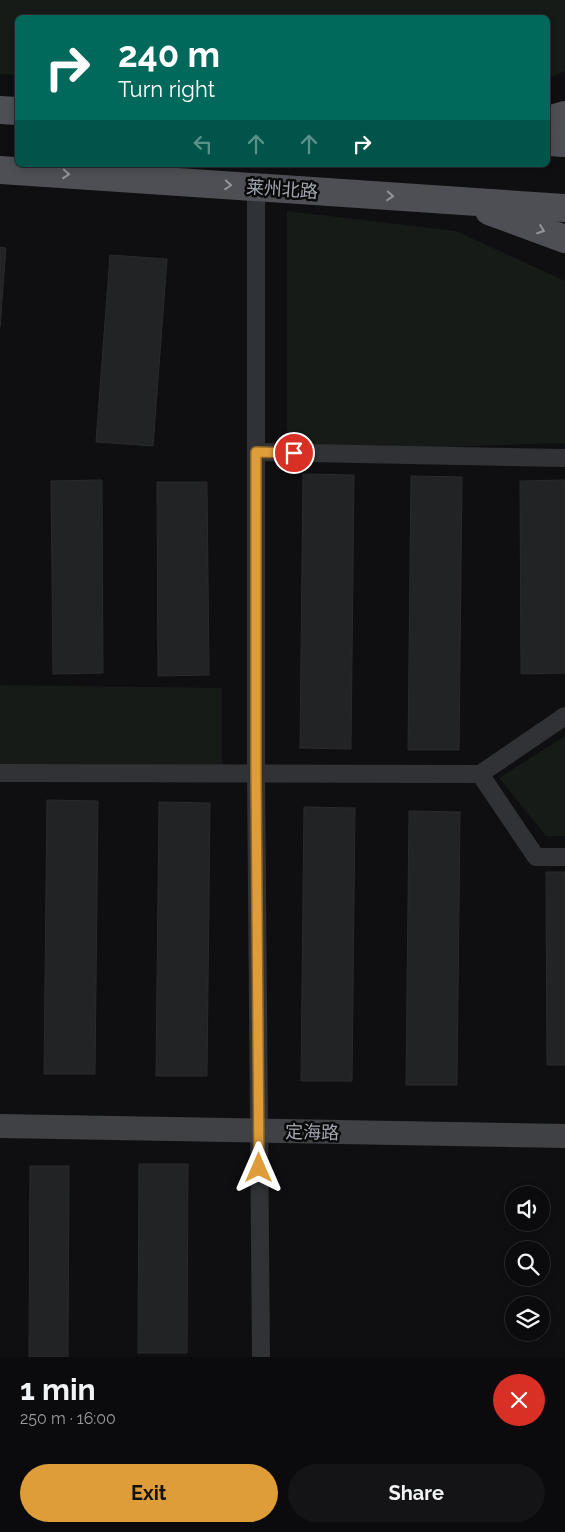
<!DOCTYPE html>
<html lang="en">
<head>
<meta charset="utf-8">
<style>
	:root { --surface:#0b0b0d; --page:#141416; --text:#f1f3f6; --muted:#9a9b9d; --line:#2b2b2e; --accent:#df9d39 }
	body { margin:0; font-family:Raleway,"Noto Sans SC",sans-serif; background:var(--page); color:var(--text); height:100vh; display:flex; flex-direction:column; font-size:19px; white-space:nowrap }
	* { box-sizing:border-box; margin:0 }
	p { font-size:16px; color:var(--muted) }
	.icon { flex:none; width:28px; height:28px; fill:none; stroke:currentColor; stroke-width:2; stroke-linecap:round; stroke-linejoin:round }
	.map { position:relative; height:1357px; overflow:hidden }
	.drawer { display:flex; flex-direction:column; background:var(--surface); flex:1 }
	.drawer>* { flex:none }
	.hud { position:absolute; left:15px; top:15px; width:535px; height:152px; border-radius:8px; box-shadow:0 2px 8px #0003,0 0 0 1px var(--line); background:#00695c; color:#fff; overflow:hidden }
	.buttons { position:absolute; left:505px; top:1186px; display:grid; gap:10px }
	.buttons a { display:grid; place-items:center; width:45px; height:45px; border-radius:50%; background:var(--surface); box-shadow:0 2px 8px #0003,0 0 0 1px var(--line); font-size:25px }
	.pin { position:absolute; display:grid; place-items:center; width:42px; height:42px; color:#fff; margin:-21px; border:2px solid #fff; border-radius:50%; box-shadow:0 1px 5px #0007 }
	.me { position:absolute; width:55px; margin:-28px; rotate:0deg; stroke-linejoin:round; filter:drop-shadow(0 0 4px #0008) }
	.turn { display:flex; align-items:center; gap:18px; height:105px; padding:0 20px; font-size:22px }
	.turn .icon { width:65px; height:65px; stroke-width:2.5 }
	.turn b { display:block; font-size:35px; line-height:42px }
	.lanes { display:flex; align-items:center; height:48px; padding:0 20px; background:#0003; justify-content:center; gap:25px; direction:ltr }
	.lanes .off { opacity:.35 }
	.round { display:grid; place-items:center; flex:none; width:52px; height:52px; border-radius:26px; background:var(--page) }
	.head { display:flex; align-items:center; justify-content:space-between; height:85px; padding:0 20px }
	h1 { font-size:30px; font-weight:700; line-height:38px }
	.cta { display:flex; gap:10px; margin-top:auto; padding:10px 20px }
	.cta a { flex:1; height:58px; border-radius:30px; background:var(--accent); color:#111; font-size:20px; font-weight:700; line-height:58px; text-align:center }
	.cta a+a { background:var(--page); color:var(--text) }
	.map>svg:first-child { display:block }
</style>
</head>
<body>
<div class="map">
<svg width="565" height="1357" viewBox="0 0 565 1357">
	<rect width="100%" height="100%" fill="#0f0f11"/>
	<g fill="#161b17">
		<path d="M0 0H565V71L548 79V18H18L17 75 0 74Z"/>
		<path d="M287 211 456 231 565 281V443L287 452Z"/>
		<path d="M0 685 222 688V769L0 766Z"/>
		<path d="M565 736V836H546L499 778Z"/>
	</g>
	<g fill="#222324" stroke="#2a2a2c">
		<path d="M0 247 6 248 0 327Z"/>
		<path d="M110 255 167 259 153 446 96 442Z"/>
		<path d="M303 474 354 475 351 749 300 748Z"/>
		<path d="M411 476 462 477 459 750H408Z"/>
		<path d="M102 480 103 673 53 674 51 481Z"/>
		<path d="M565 480V673L521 674 520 481Z"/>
		<path d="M157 482H207L209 675 158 676Z"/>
		<path d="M47 800 98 801 95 1074H44Z"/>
		<path d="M159 802 210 803 207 1076H156Z"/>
		<path d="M304 807 355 808 352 1081H301Z"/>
		<path d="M409 811 460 812 457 1085H406Z"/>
		<path d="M546 872H565V1065H547Z"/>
		<path d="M139 1164H188L187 1353H138Z"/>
		<path d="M30 1166H69L68 1357H29Z"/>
	</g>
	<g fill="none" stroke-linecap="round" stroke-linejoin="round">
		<g stroke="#313235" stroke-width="18">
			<path d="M256 187V773L261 1357"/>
			<path d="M256 452 565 458"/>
			<path d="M0 773 480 774 536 857H565"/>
			<path d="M480 774 565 716"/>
		</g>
		<path stroke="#3f4145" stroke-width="24" d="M0 1126 565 1136"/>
		<g stroke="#4d4f54" stroke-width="28">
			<path d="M0 110 18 111"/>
			<path d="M548 120 565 115"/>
			<path d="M548 142 565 143"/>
			<path d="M0 170 565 208"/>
			<path d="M489 211 565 239"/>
		</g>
	</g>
	<defs><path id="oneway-chevron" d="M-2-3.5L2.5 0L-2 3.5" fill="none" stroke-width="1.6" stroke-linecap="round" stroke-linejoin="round" transform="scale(1.25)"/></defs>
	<g stroke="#91959e">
		<use href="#oneway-chevron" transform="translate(66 174) rotate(4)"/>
		<use href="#oneway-chevron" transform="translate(228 185) rotate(4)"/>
		<use href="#oneway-chevron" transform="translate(390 196) rotate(4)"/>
		<use href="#oneway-chevron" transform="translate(541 230) rotate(20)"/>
	</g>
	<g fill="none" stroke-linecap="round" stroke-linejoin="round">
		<g stroke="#916625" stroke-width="12">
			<path id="route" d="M259 1168 256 773V452L294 453"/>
		</g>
		<use href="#route" stroke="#df9d39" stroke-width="9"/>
	</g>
	<g text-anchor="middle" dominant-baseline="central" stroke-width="5" stroke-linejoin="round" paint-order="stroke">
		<g font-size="18" fill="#a2a7b0" stroke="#0a0a0b">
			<text transform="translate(282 189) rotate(4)">莱州北路</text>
			<text transform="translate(312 1132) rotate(1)">定海路</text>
		</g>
	</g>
</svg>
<div class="buttons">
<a><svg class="icon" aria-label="sound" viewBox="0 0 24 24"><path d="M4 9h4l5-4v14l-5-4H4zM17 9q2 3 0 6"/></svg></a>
<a><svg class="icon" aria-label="search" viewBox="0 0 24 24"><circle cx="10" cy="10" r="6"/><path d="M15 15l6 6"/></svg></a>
<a><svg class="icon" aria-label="layers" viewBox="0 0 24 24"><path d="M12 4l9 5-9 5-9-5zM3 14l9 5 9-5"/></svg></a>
</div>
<div class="pin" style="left:294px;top:453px;background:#d93025"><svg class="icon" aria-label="arrive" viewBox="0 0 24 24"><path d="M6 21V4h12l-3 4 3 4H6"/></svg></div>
<svg class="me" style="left:259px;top:1168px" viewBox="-20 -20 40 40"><path d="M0-17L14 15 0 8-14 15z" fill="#df9d39" stroke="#fff" stroke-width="4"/></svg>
<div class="hud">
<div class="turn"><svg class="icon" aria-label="right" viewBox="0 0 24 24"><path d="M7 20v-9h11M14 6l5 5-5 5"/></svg><div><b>240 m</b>Turn right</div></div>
<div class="lanes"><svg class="icon off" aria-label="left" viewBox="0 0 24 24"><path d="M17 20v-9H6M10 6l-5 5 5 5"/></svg><svg class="icon off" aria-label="ahead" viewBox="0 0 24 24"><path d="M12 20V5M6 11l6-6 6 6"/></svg><svg class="icon off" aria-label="ahead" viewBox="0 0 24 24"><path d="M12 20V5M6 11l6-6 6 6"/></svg><svg class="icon" aria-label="right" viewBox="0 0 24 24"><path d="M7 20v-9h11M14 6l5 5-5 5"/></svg></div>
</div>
</div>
<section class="drawer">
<div class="head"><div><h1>1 min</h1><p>250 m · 16:00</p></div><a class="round" style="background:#d93025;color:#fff"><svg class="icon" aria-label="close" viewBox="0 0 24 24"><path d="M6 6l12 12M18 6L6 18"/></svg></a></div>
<div class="cta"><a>Exit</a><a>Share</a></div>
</section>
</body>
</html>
